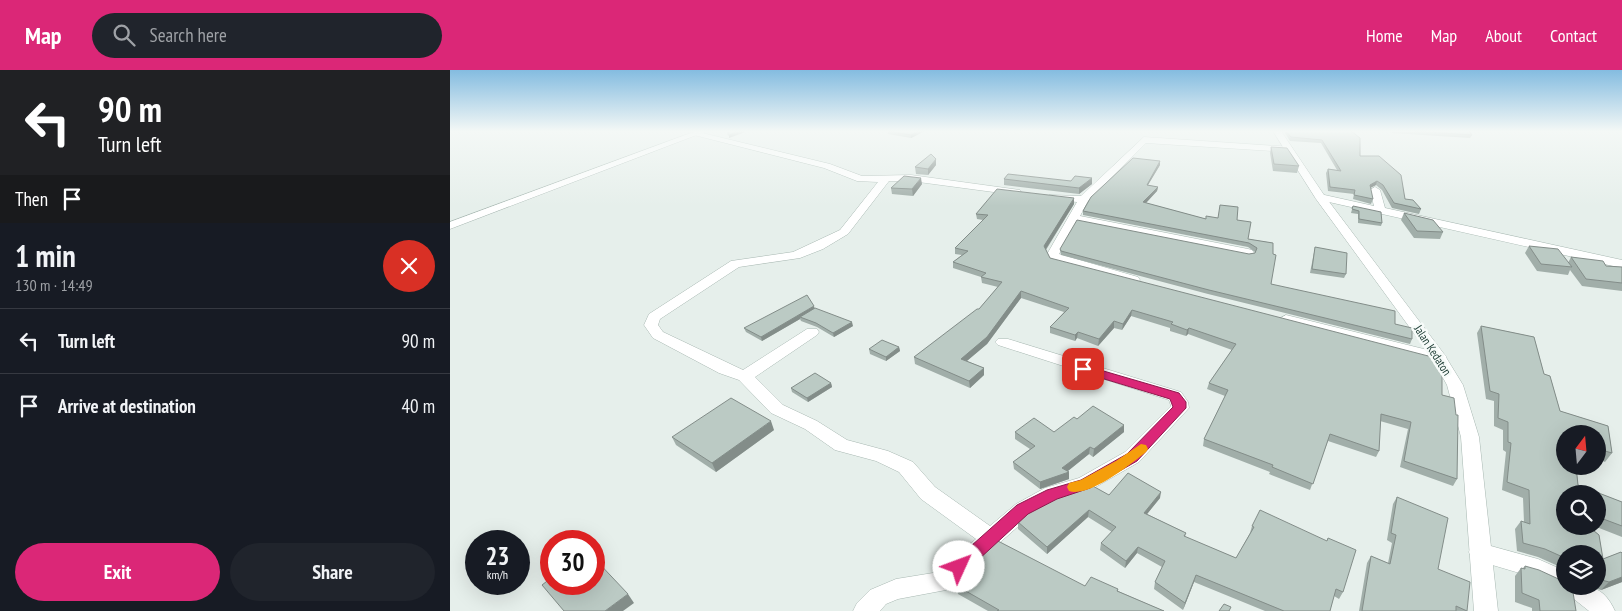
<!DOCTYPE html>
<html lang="en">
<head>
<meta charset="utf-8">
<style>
	:root { --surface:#171b24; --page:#20242c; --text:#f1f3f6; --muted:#9ea1a6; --line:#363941; --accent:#db2777 }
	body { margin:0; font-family:"PT Sans Narrow",sans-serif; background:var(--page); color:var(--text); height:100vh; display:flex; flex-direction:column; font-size:19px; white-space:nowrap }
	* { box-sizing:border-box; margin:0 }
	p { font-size:16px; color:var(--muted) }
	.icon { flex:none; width:28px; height:28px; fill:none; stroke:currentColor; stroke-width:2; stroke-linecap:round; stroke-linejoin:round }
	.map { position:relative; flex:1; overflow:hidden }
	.drawer { display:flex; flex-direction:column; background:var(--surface); width:450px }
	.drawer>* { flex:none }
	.guide { background:#202124; color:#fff; overflow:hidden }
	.needle { width:32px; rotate:16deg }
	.buttons { position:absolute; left:1106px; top:355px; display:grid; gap:10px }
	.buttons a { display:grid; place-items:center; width:50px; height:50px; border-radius:50%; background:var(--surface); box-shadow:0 5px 20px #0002; font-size:25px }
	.speed { position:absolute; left:15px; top:460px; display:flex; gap:10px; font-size:25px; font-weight:700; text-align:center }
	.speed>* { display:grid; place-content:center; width:65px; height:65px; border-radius:50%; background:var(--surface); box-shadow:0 5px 20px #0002; line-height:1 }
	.speed small { font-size:12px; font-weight:400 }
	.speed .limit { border:8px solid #d22; background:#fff; color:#111 }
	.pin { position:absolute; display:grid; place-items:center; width:42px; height:42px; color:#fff; margin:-21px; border-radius:10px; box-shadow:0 2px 8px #0006 }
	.me { position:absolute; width:55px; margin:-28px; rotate:47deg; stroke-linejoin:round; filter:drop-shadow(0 0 4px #0008) }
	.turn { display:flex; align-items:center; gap:18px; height:105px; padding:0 15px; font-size:22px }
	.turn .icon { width:65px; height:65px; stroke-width:2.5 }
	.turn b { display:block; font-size:35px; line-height:42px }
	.then { display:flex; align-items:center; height:48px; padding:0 15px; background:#0003; gap:10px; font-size:19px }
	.round { display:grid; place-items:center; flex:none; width:52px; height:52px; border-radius:26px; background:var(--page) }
	.overview { display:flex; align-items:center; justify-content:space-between; height:85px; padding:0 15px }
	h1 { font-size:30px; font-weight:700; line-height:38px }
	.button { display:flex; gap:10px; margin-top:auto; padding:10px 15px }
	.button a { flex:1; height:58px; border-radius:30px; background:var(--accent); color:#fff; font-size:20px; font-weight:700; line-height:58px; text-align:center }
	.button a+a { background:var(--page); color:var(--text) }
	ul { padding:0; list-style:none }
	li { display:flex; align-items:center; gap:15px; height:65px; padding:0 15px; border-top:1px solid var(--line) }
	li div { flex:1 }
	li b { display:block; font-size:19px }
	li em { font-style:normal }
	header { display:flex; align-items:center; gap:30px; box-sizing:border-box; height:70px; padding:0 25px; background:var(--accent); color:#fff }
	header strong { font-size:24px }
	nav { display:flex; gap:28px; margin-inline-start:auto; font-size:18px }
	.search { width:350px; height:45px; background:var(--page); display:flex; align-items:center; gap:12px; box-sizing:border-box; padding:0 18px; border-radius:28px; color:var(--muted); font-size:19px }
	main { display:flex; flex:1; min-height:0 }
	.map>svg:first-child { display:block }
</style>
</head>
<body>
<header>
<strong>Map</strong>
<div class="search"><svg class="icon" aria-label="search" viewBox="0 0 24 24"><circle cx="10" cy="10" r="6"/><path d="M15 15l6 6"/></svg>Search here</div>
<nav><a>Home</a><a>Map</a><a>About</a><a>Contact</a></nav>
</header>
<main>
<section class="drawer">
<div class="guide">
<div class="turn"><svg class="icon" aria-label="left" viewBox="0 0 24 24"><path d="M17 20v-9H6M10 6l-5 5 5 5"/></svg><div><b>90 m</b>Turn left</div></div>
<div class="then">Then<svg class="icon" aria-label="arrive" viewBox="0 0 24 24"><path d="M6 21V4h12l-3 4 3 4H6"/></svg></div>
</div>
<div class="overview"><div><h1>1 min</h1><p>130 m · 14:49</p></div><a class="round" style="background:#d93025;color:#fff"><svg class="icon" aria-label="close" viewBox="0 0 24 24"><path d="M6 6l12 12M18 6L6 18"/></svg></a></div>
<ul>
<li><svg class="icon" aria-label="left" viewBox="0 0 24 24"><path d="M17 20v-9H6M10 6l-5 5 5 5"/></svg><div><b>Turn left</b></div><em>90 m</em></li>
<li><svg class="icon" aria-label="arrive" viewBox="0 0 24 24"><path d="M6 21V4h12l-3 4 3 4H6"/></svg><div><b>Arrive at destination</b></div><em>40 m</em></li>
</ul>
<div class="button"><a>Exit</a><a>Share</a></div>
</section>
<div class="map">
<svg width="1172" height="541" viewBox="0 0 1172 541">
	<rect width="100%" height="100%" fill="#e6efeb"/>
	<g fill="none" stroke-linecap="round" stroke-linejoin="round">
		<g stroke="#a8b8b2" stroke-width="1">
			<g id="minor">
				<path d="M244 61 380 94 412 106 461 105 570 120 571 122 566 125 461 111H439L398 164 373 179 350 188 289 197 210 249 208 255 213 262 293 300 357 259H367L369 262 367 265 305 307 333 335 367 351 397 370 438 381 463 392 485 417 540 456 566 434 595 418 629 408 675 382 721 336 719 330 548 275 545 272 548 269H558L731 322 738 332 739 338 689 392 642 419 608 430 580 446 496 520 448 529 436 534 430 541H403L407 533 420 520 446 509 483 503 526 469 471 429 449 402 426 391 385 380 355 359 321 343 289 310 269 303 203 268 194 255 199 244 281 191 343 182 390 160 428 112 407 111 374 98 244 65Z"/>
				<path d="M694 67 842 77V81L839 82 696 73 638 131 630 146 798 179 802 180 804 183 802 186 798 187 674 163 627 152 609 184 688 207 690 210 688 213H678L598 189 596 186 627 132 599 129V125L631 126Z"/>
				<path d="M925 117 930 120 935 138 1172 190V198L870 130 865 127 870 124 924 136 920 120Z"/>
				<path d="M836 245 994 284 997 287 989 292 831 252 829 249Z"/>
				<path d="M1030 473 1088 489 1115 501V516C1140 516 1153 515 1165 541H1139L1115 522 1083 507 1022 489 1019 482 1022 475Z"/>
			</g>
		</g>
		<g stroke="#a8b8b2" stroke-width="1">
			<g id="tertiary">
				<path d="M246 61H257L0 159V152Z"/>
				<path d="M823 61H831L874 125 994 284 1013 315 1029 367 1048 541H1024L1011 367 997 315 982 288 866 129Z"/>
			</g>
		</g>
		<use href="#minor" fill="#fff" fill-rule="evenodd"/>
		<use href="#tertiary" fill="#fff" fill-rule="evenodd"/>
	</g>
	<g fill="#a1aea9">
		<path d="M438 61H475L461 68 438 64Z"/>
		<path d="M835 61H901L910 86 955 129 971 139 969 144 942 138 932 120 926 115 920 118 923 129 921 134 903 129 904 124 878 121 876 103 878 99 887 100 871 73 840 71 835 63Z"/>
		<path d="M941 61H1019L1022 65 1020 68 942 63Z"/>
		<path d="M821 77 849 96 847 103 823 101 820 83Z"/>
		<path d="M486 95 478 105 466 104 465 97Z"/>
		<path d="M710 95 698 115 708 117 707 121 696 133 756 149 787 150 798 169 823 173 821 214 945 254 962 269 960 274 758 224 611 185 610 179 799 184 805 183V182L798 177 633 145V141Z"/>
		<path d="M554 109 621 111 642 114 629 124 554 115Z"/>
		<path d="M472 114 463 126 442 124 441 118Z"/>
		<path d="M624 134 596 180 600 188 992 325 1007 409 1003 416 950 397 958 359 930 351 929 381 926 387 878 371 860 420 819 404 820 402 753 376 754 369 775 326 757 319 759 313 782 280 738 264 736 266 720 261V258L681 246 672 260 664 258 648 276 627 268 625 271 600 263V257L614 242 571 228 537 274 517 291 534 298V305L520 318 465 294 464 287 529 239 548 217 532 213 531 207 503 198V192L512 185 505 184V178L533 150 527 149 526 144Z"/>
		<path d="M903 136 932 153 931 156 908 153V144L901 143Z"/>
		<path d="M954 143 993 162 990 169 964 168 951 150Z"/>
		<path d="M1079 176 1118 193 1121 187 1156 196 1172 197V221L1132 216 1120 200 1118 205 1087 201 1075 183Z"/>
		<path d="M865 177 896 204 894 208 860 203Z"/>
		<path d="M364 239 403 256 384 267 367 257 351 251 350 249 312 271 296 262 294 258Z"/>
		<path d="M1031 256 1084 267 1094 304 1100 306 1110 341 1158 356 1162 383 1155 392 1148 389V364H1115V396H1126L1128 415 1172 432V467L1144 456H1148V424H1115V456H1138L1149 465 1153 489 1171 482 1172 483V512L1151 520 1138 516H1148V484H1115V499L1088 487 1067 481 1065 459 1071 451 1074 452 1073 428 1052 420 1056 382 1053 380V360L1044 356V331L1036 329 1027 263Z"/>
		<path d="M449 277 450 281 436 291 420 284 419 279Z"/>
		<path d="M381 313 382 317 358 332 342 322 341 318Z"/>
		<path d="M627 349 674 362 643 387 639 384 618 401 619 409 590 419 564 399 563 392 580 379 565 369V362H604Z"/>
		<path d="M324 360 266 402 226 375 222 367Z"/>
		<path d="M659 425 710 428 697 444 736 463 735 467 786 488 800 463 802 456 893 522 889 529 884 526 880 541H815L744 512 733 540 704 519 705 512 712 497 687 483 675 498 650 480 651 473 662 462 638 447 597 484 568 459V452Z"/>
		<path d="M947 427 988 499 1017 541H909L917 493 921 486 938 493 942 473 937 470 943 434Z"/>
		<path d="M1075 496 1126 541H1082V538L1065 532V506L1071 498H1073Z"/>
		<path d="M507 516H635L668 519V521L714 541H538L508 524Z"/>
	</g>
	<g fill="#838d89">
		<path d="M289 61H298L279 68V65Z"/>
		<path d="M469 61H475L461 68V65Z"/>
		<path d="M486 89V95L478 105V99Z"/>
		<path d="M710 91V95L696 118 697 115Z"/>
		<path d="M471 108 472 114 463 126 462 119Z"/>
		<path d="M642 108V114L629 124V118Z"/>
		<path d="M927 111 926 115 918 119 920 115Z"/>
		<path d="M708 117 707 121 693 136V132Z"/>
		<path d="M624 128V134L594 182V176Z"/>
		<path d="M571 221V228L537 274 512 295 511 289Z"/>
		<path d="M364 236 365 240 350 247V249L312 271 311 267Z"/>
		<path d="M682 240 681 246 672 260 673 254Z"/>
		<path d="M664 251V258L648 276 649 269Z"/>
		<path d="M402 252 403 256 384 267 383 263Z"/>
		<path d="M739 258 738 264 736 266 737 260Z"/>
		<path d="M628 262 627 268 625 271V265Z"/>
		<path d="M449 277 450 281 436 291V287Z"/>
		<path d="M534 298V305L520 318 519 311Z"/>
		<path d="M381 313 382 317 358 332 357 328Z"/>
		<path d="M321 351 324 360 266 402 262 393Z"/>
		<path d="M674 355V362L643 387 644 379Z"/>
		<path d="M640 377 639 384 614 404 619 402V409L590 419V412L612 398Z"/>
		<path d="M711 422 710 428 693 449 694 443Z"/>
		<path d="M639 440 638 447 597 484V477Z"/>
		<path d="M688 477 687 483 675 498 676 491Z"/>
		<path d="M746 505 744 512 733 540 735 533Z"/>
		<path d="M1172 507V512L1151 520 1159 512Z"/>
		<path d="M178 524 184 533 173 541H155Z"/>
	</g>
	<g fill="#bbcac4" stroke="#838d89">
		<path d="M278 61H289L279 65H278Z"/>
		<path d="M438 61H469L461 65Z"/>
		<path d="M836 61H901L910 68V86H929L951 105 955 129 963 130 971 139 944 133 933 115 927 111 920 115 923 129 904 125 905 120 880 117 878 99 891 101 872 70 841 67Z"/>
		<path d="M965 61H1019L1022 65Z"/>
		<path d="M821 77 837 78 849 96 824 94Z"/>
		<path d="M481 84 486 89 478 99 465 97Z"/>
		<path d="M683 88 710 91 697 115 708 117 693 132 756 149V146L768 148 770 135 788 137 787 150 801 152 798 169 823 173V184L826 185 821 214 945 241V254L962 258V269L759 220 611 181 610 179 627 150 799 184 805 183 807 178 799 173 633 141 641 127Z"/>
		<path d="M558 104 621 111 625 106 642 108 629 118 554 109Z"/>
		<path d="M454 106 471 108 462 119 441 118Z"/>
		<path d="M547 119 624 128 594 176 600 188 986 288 992 298V325L1004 328 1006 345H1008L1007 409 954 391 961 352 931 344 929 381 880 364 863 414 822 397 823 395 754 369 778 320 759 313 786 274 739 258 737 260 721 254 723 252 682 240 673 254 664 251 649 269 628 262 625 265 600 257 619 238 571 221 537 267 511 289 534 298 519 311 464 287 527 239H529L552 212 531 207 536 203 503 192 518 181 505 178 538 145 526 144Z"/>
		<path d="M903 136 931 142 932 153 909 149V141L902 139Z"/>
		<path d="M954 143 983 150 993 162 967 161Z"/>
		<path d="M1079 176 1108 179 1122 197 1091 194Z"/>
		<path d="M865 177 897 183 896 204 862 199Z"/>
		<path d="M1121 187 1153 191 1156 196 1172 197V213L1136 209Z"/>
		<path d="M357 225 364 236 311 267 294 258Z"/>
		<path d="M365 238 402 252 383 263 366 253 350 247Z"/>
		<path d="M1031 256 1084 267 1094 304 1100 306 1110 341 1158 356 1162 383 1148 379V364H1115V396H1126L1128 415 1172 432V456L1148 447V424H1115V434L1108 431 1115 437V456H1138L1149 465 1153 489 1171 482 1172 483V507L1159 512 1148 509V484H1115V488L1095 479 1073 473 1071 451 1080 454 1079 420 1057 412 1061 373 1058 372V352L1048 348 1049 324 1040 321Z"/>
		<path d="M432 270 449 277 436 287 419 279Z"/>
		<path d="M365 303 381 313 357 328 341 318Z"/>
		<path d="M281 328 321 351 262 393 222 367Z"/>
		<path d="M643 336 674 355 644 379 640 377 612 398 619 402 590 412 563 392 585 376 565 362 584 348 604 362 624 347 627 349Z"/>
		<path d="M678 403 711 422 694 443 736 463 734 466 786 488 804 457 802 456 810 440 877 471 878 468 906 480 893 522 886 519 880 541H834L746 505 735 533 705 512 715 491 688 477 676 491 651 473 666 457 639 440 597 477 568 452 584 439 609 425 641 415 659 425Z"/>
		<path d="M947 427 998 448 988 499 1020 512 1017 541 1006 536V541H912L921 486 940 494 946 465 941 463Z"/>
		<path d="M546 470 635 516 641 507 668 519 667 521 714 541H547L549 540 507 516 534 481Z"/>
		<path d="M144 488 178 524 155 541H114L92 515 101 508V514H144Z"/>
		<path d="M1075 496 1089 500 1115 512V516H1122L1126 541H1090L1089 530 1072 523 1071 498 1075 499Z"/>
		<path d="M774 534 781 537 779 541H769Z"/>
	</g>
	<linearGradient id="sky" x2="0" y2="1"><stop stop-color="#84bce0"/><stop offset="0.45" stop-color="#f4f8f6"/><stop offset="1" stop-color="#f4f8f6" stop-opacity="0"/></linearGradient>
	<rect width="1172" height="136" fill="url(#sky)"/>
	<path fill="#db2777" stroke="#8e194d" d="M633 295 729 323 736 332V338L687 391 640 418 607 429 578 444 515 502 509 505 503 502 500 497 503 492 567 435 597 420 631 410 677 384 723 337 720 329 628 301 627 299Z"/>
	<path fill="#f59e0b" d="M691 374 696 375 698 379 696 382C681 394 639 428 619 421L617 417 619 413 631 410 666 391Z"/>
	<g text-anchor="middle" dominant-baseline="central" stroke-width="5" stroke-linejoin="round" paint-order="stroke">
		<g font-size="12" fill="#24423a" stroke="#f7fbf9">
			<text transform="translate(983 280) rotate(57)">Jalan Kedaton</text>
		</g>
	</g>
</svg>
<div class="buttons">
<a><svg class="needle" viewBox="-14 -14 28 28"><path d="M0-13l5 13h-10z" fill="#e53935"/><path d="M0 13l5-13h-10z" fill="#9ea1a6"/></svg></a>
<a><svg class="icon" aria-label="search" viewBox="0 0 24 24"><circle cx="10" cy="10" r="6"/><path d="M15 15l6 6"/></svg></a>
<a><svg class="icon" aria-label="layers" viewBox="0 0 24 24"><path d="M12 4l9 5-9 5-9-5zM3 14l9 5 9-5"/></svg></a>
</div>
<div class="speed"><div>23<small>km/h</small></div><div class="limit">30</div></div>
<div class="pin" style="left:633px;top:299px;background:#d93025"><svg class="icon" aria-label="arrive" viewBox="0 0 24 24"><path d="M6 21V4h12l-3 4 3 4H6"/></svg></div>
<svg class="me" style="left:509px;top:497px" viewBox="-20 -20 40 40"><circle r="19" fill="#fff"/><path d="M0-13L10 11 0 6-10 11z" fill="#db2777"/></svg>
</div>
</main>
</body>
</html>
